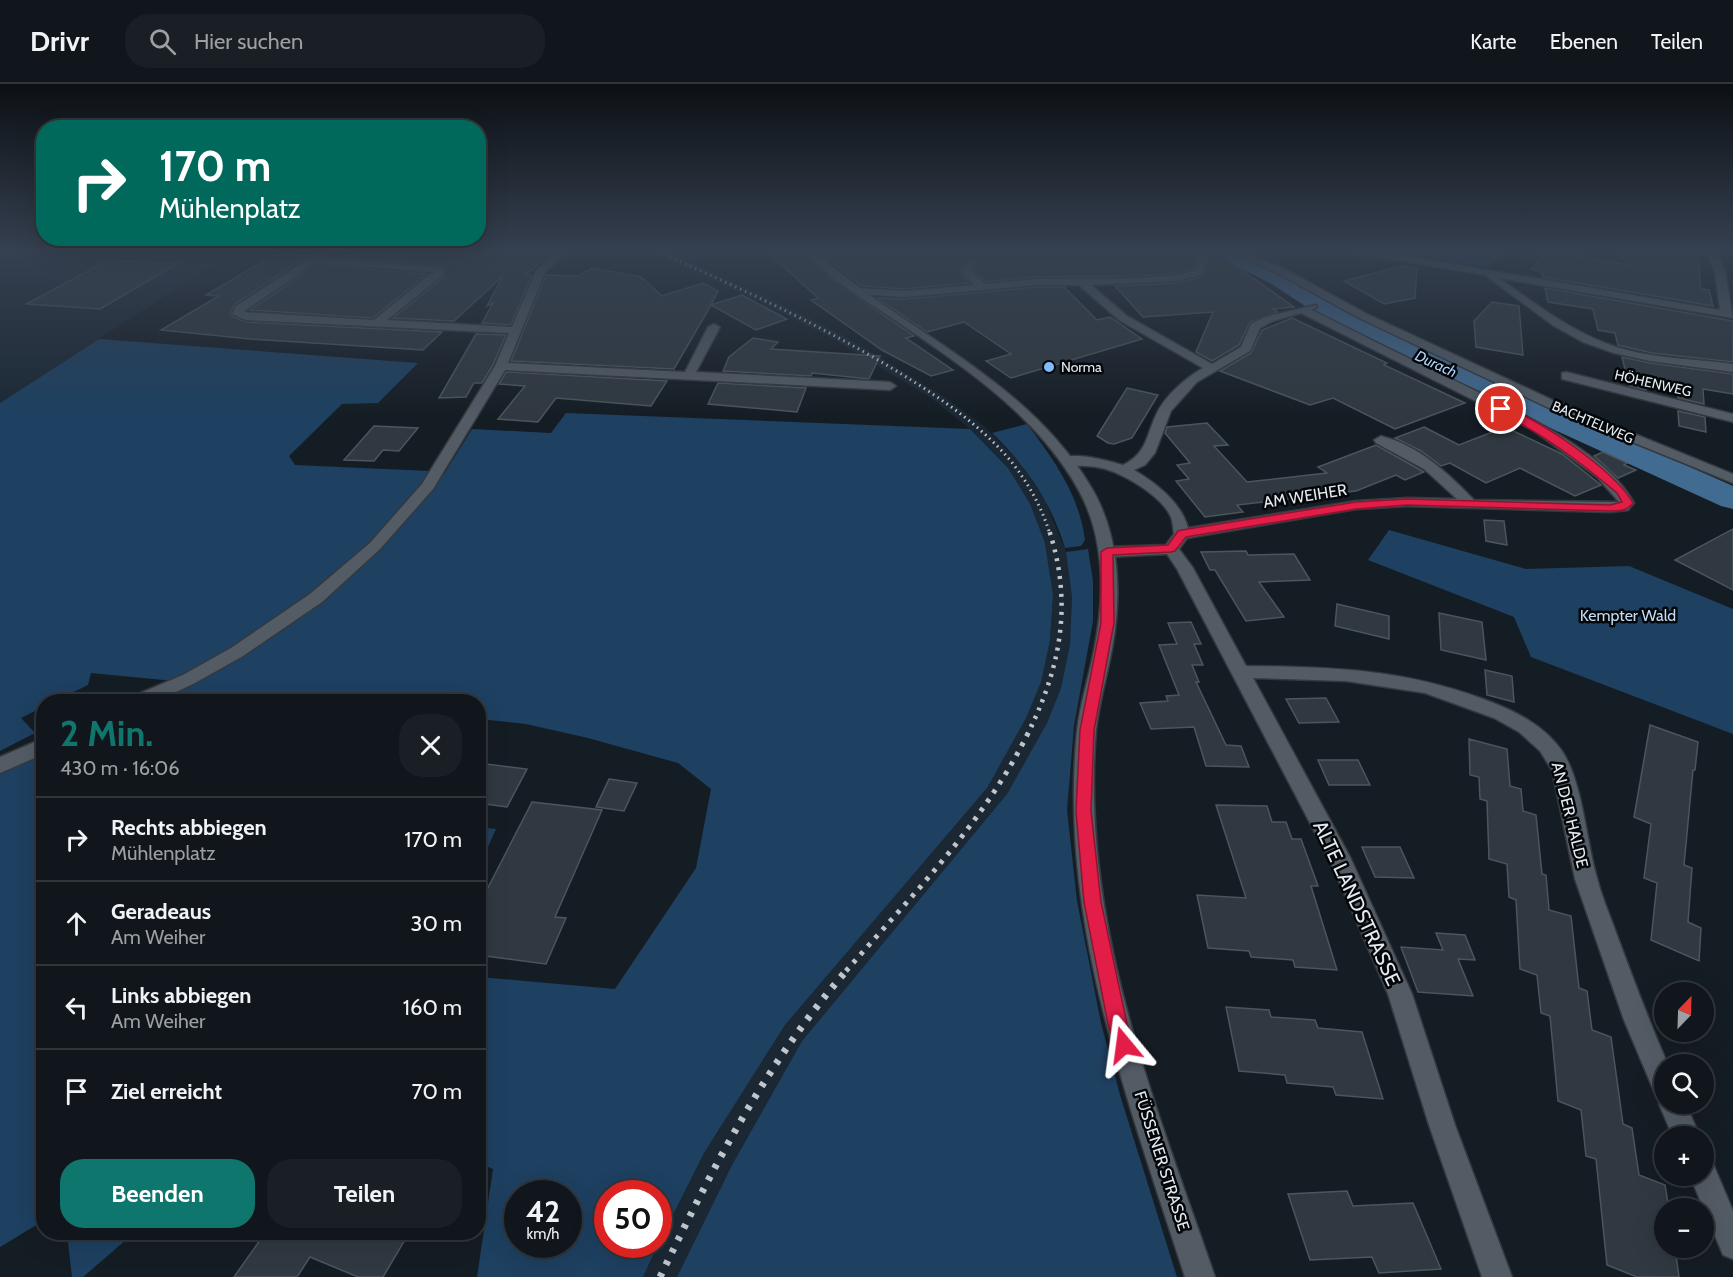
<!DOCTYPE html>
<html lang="de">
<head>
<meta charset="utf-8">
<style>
	:root { --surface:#10161b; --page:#191f24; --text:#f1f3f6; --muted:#9c9fa3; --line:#30353a; --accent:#0f766e }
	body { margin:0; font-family:Cabin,sans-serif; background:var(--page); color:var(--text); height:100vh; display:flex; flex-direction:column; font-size:22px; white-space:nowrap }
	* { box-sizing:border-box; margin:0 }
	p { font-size:20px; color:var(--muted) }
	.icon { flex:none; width:33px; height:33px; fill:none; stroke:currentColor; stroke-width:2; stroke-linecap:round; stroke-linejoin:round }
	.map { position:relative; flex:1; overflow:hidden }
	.sheet { position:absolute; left:36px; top:610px; width:450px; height:546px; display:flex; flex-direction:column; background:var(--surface); border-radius:24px; box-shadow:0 6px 24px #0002,0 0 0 2px var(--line) }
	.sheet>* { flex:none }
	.guide { position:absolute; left:36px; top:36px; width:450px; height:126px; border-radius:24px; box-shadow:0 6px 24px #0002,0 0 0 2px var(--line); background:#00695c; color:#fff; overflow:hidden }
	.needle { width:39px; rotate:23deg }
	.fabs { position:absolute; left:1654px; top:898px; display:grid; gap:12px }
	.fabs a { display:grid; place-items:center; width:60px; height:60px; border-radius:50%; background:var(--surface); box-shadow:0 6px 24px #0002,0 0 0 2px var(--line); font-size:30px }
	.speed { position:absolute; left:504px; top:1096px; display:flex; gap:12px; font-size:30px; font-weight:700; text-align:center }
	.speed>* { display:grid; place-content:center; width:78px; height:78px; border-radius:50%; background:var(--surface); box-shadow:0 6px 24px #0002,0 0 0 2px var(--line); line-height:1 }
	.speed small { font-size:15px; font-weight:400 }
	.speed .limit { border:9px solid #d22; background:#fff; color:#111 }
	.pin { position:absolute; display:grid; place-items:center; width:51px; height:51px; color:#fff; margin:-26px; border:3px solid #fff; border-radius:50%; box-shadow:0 2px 6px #0007 }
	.me { position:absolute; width:66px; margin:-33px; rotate:344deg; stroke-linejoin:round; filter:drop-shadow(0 0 4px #0008) }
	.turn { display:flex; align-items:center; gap:21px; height:126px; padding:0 24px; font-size:27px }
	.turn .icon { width:78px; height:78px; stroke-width:2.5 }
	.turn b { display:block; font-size:42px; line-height:51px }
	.round { display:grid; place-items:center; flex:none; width:63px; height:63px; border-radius:24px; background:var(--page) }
	.overview { display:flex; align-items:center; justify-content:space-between; height:102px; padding:0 24px }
	h1 { font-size:36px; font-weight:700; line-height:45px; color:var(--accent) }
	.button { display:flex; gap:12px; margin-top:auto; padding:12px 24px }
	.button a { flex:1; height:69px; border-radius:24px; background:var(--accent); color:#fff; font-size:24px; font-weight:700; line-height:69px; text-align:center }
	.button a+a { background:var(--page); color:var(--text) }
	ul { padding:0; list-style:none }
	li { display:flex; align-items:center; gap:18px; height:84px; padding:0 24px; border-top:2px solid var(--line) }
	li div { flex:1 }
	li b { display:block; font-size:22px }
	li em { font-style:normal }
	header { display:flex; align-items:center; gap:36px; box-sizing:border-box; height:84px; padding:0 30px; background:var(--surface); border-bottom:2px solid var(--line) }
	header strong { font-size:28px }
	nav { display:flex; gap:33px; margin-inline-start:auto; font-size:21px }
	.search { width:420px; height:54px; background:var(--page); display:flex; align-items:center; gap:15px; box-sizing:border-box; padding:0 21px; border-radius:24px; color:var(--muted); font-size:22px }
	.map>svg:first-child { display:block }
</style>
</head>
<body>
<header>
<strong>Drivr</strong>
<div class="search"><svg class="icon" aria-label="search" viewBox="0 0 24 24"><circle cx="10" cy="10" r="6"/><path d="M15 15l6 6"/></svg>Hier suchen</div>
<nav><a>Karte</a><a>Ebenen</a><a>Teilen</a></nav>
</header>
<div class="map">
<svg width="1733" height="1193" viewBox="0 0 1733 1193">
	<rect width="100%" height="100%" fill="#151d24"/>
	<g fill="#1b2834">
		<path d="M0 166H236L0 319Z"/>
		<path d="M647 166H663L775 217 848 254 943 312 984 342 1023 382 1046 419 1066 468 1072 513 1070 560 1061 604 1047 639 1007 710 802 957 732 1081 677 1193H643L704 1069 785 941 987 704 1050 556 1053 511 1045 459 1008 384 970 345 931 314 837 257 765 220Z"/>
	</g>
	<g fill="#1e4061" fill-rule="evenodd">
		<path d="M1385 166H1509L1486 183Z"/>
		<path d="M99 255 418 279 378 319 342 320 289 372 295 381 429 387 421 401 367 462 311 513 232 567 174 597 91 589 88 601 53 618H44L43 623 21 634 35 649 0 667V319Z"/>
		<path d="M566 329 970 345 1008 384 1030 420 1045 459 1053 511 1050 556 1041 598 1026 634 987 704 785 941 704 1069 658 1161V1110H608V1161H658L643 1193H477L493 1085 479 1079V893L615 905 696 784 711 705 678 679 588 654 526 640 479 635 478 618H148L320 516 383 463 444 390 472 345 551 349ZM518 1110H568V1161H518Z"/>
		<path d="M1027 340C1054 376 1079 410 1085 456L1081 462 1065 464C1052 420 1025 380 992 349Z"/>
		<path d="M1389 446 1526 485 1629 482 1733 525V650L1531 573 1514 533 1368 476Z"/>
		<path d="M1088 465 1093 497V537L1074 642 1067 726 1077 817 1101 939 1120 1011 1177 1193H677L732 1081 802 957 1007 710 1047 639 1061 604 1070 560 1072 513 1066 468Z"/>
		<path d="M43 667V1137L0 1163V688Z"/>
		<path d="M479 743 496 745 479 783 478 743Z"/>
		<path d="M67 1149H134L83 1193H72Z"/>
	</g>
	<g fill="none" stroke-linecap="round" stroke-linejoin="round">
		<path fill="#426b92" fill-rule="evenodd" d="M1197 166H1231L1258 175 1288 189 1355 231 1443 274 1733 402V425L1721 422 1423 286 1337 243 1270 199 1242 185 1201 171Z"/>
	</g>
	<g fill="#303941" stroke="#4c555e" stroke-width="1.5">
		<path d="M355 166H555L526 191H532L511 241 482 239 493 219 487 222 503 192 454 237 393 234 444 193 446 183 332 173H344Z"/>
		<path d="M765 166H801L833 196 914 252 906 254 953 286 931 292 882 266 811 216 818 214Z"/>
		<path d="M816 166H1182L1197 177 1191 185 1177 189 1142 192 1036 193 986 198 974 186 980 178 973 173 958 186 969 199 905 205 862 202Z"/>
		<path d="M1200 166H1213L1294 223 1273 225 1278 228 1250 238 1239 261 1212 277 1196 268 1213 228 1143 233 1115 202 1177 199 1201 193 1212 173Z"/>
		<path d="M1547 166 1629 181 1613 166H1697L1701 205 1709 206 1713 222 1543 193 1542 188 1532 185Z"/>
		<path d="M276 170 309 171 235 220 230 229 231 232 246 238 442 248 423 266 250 255 161 246 219 212 206 211Z"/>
		<path d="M109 176 177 180 100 225 26 220Z"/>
		<path d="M316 181 427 190 373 234 250 226Z"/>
		<path d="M1402 182 1417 184 1415 214 1384 220 1344 197Z"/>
		<path d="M592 184 641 193 662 212 703 199 718 207 711 221 742 211 787 235 756 246 711 221 674 285 511 277 546 191 579 192Z"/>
		<path d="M1036 203H1064L1097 236 1110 233 1142 255 1011 294 986 277 1011 270 964 238 927 248 877 214 905 215Z"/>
		<path d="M1545 204 1733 237V278L1652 269 1618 261 1615 249 1598 246 1593 225 1548 218Z"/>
		<path d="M1492 218 1519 222 1523 271 1476 263 1474 237Z"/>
		<path d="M1292 234 1387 279 1384 281 1465 319 1395 345 1333 314 1310 321 1220 287 1251 269 1262 246Z"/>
		<path d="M476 250 506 251 493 281 482 299H474L466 313 439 314Z"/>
		<path d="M753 254 778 258 771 265 880 272 869 295 812 289 811 292 723 287 729 273Z"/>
		<path d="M1622 273 1650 279 1733 290V310L1703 305 1704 320 1678 314V302L1651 298 1646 306 1629 302Z"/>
		<path d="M506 288 667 297 651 322 556 314 538 338 498 335 525 302 499 300Z"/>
		<path d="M718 299 806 304 797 328 708 320Z"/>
		<path d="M1127 304 1158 311 1132 354 1114 360 1108 359 1097 352Z"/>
		<path d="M1678 327 1705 333 1706 348 1679 342Z"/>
		<path d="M1207 339 1228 361 1214 362 1247 398 1327 389 1318 383 1376 361 1424 388 1405 396 1396 391 1356 407 1237 421 1243 428 1205 433 1176 397 1189 395 1177 381 1190 379 1165 349 1167 343Z"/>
		<path d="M374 342 418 344 399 367 383 366 374 377 344 376Z"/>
		<path d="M1424 343 1459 361 1505 343 1562 370 1601 401 1575 412 1520 384 1486 399 1450 379 1441 382 1421 367 1395 354Z"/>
		<path d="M1603 368 1627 379 1624 381 1636 386 1618 394 1594 372Z"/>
		<path d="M1484 436 1504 437 1507 461 1486 457Z"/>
		<path d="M1733 445V506L1675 476Z"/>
		<path d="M1246 467 1248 471 1294 470 1310 496 1259 498 1284 533 1246 537 1215 486H1210L1201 468Z"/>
		<path d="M1337 520 1389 532V555L1335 542Z"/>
		<path d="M1439 529 1482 538 1486 576 1441 566Z"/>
		<path d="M1191 538 1201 560H1194L1203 581H1192L1199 598H1196L1226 661 1241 662 1249 683 1206 682 1194 643 1151 645 1140 619 1168 617 1166 612 1179 611 1159 561 1177 560 1168 539Z"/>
		<path d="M1485 586 1512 592 1514 618 1487 611Z"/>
		<path d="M1326 614 1339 638 1299 639 1286 615Z"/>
		<path d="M1650 641 1698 658 1695 686H1693L1684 781 1692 784 1688 838 1701 844 1699 877 1651 856 1657 799 1644 794 1651 740 1634 733Z"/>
		<path d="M1469 655 1507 665 1510 702 1521 705 1523 727 1536 731 1542 790 1546 791 1549 826 1571 832 1579 904 1587 907 1592 946 1611 953 1623 1040 1632 1044 1639 1091 1665 1101 1669 1125H1665V1164H1675L1679 1193H1637L1607 1181 1596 1075 1586 1072 1581 1026 1558 1017 1550 932 1541 929 1537 891 1520 885 1516 816 1509 813 1507 780 1489 775 1487 717 1480 715 1479 693 1470 691Z"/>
		<path d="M1318 676H1358L1370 701H1329Z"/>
		<path d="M478 679 527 685 507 723 478 719Z"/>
		<path d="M609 695 637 699 624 727 596 723Z"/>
		<path d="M532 718 602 726 555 833 566 834 546 880 478 871V823Z"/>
		<path d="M1216 721 1267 722 1272 738H1286L1292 755H1301L1318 802H1311L1337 886 1295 883 1293 876 1251 873 1249 867 1208 864 1197 811 1246 814Z"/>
		<path d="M1362 763H1400L1414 794 1375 793Z"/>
		<path d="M1436 849 1465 851 1475 876 1458 875 1473 912 1418 908 1401 863 1443 866Z"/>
		<path d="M1226 923 1269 926 1271 933 1315 936 1318 944 1362 948 1383 1015 1336 1011 1333 1003 1287 999 1285 991 1239 987Z"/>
		<path d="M1347 1107 1353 1122 1413 1119 1441 1185 1379 1189 1372 1173 1310 1176 1288 1110Z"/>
		<path d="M265 1149H409L383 1193H358L310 1173 297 1193H234Z"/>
	</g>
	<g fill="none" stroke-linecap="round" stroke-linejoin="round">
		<g stroke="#35393f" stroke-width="3">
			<g id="street">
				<path d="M322 166H333L323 174 444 184 443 191 387 236 512 243 536 187 559 166H570L545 188 508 279 685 288 708 243 714 240 720 243 696 288 890 298 896 302 890 306 505 286 433 405 380 465 322 518 243 572 195 599 155 618H129L131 613 183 591 231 564 310 510 370 459 422 400 495 282 509 249 246 236 232 230 236 222ZM315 179 433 188 374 236 243 228Z"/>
				<path d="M1184 166H1196L1210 174 1200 191 1177 197 1091 201 1127 232 1212 280 1241 263 1251 240 1265 233 1316 221 1317 223 1312 226C1357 249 1402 271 1447 293 1502 320 1605 364 1634 419L1628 426 1610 428 1407 422 1356 425 1187 454 1179 465 1193 484 1246 582C1332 583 1402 585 1483 615 1513 626 1543 640 1562 667 1583 699 1586 757 1597 794 1602 814 1611 834 1618 854 1634 897 1650 939 1668 981H1665V1020H1686L1700 1053H1673L1659 1020 1661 1014 1656 1012 1624 936 1575 795 1552 686 1540 667 1519 648 1494 634 1425 609 1346 597 1253 594 1350 773 1412 910 1455 1041 1512 1193H1482L1429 1041 1388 910 1332 781 1177 485 1167 470 1107 473 1099 468 1107 463 1166 461 1174 450C1173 444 1173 436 1170 431 1159 410 1119 386 1096 383 1085 381 1068 384 1060 376 1071 366 1109 377 1123 381 1148 369 1146 350 1158 327 1167 310 1187 293 1203 284L1119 236 1079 201H1036L905 213 857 210 852 207 857 204 905 207 974 201 960 186 973 175 978 178 971 186 985 200 1036 195 1142 194 1177 191 1192 187 1200 177ZM1301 229 1533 346 1597 393 1619 418 1474 416C1448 389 1418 361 1381 352L1374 356 1376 359 1424 385 1457 415 1407 414 1356 417 1188 444C1181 418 1157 400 1134 386L1145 381 1155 369 1171 327 1197 298 1250 267 1260 244 1273 237Z"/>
				<path d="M1225 166H1238L1283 184 1367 230 1559 319 1733 390V399L1551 325 1359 234 1275 188Z"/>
				<path d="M1350 166H1371L1720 226 1715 188 1706 166H1716L1725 188 1733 234 1499 194C1533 218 1566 244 1605 259 1645 275 1691 274 1733 280V288L1650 277 1614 269 1583 258 1554 242 1485 191 1355 169Z"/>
				<path d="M1566 288 1733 330V338L1562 295V289Z"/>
				<path d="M44 654V670L0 689V673Z"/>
				<path d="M1704 1078 1714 1082 1733 1127V1175L1723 1171 1690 1092H1704Z"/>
			</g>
		</g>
		<g stroke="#35393f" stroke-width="3">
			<path id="secondary" d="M803 166H813C905 249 1026 293 1091 403 1120 451 1122 511 1112 565 1107 592 1099 619 1096 646 1080 837 1154 1016 1215 1193H1185C1128 1016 1058 836 1077 647 1080 619 1089 593 1094 566 1105 512 1105 453 1078 405 1036 330 961 281 892 234 861 214 828 194 803 166Z"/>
		</g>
		<use href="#street" fill="#535c65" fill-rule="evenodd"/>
		<use href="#secondary" fill="#535c65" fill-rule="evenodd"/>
		<path stroke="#bfc5cb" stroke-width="3" stroke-dasharray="1.5 4" stroke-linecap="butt" d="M655 166C739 204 824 242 903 291 942 315 980 341 1010 376 1027 397 1041 422 1049 447"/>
		<path stroke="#bfc5cb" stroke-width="4.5" stroke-dasharray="3 6" stroke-linecap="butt" d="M1031 643C1062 578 1072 516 1049 446"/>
		<path stroke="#bfc5cb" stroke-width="5" stroke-dasharray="4 7" stroke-linecap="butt" d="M846 887C913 810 988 735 1032 641"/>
		<path stroke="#bfc5cb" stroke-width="7" stroke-dasharray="4.5 9" stroke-linecap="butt" d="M660 1193C713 1083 766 979 847 886"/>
	</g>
	<linearGradient id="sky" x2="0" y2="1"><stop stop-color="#0c1014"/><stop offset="0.5" stop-color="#354050"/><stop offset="1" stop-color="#354050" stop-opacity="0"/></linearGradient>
	<rect width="1733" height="333" fill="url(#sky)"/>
	<path fill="#e11d48" stroke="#92132f" stroke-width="1.5" d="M1501 322C1537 333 1614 386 1633 419 1627 427 1620 427 1610 427L1407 421 1356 425 1186 453 1175 467 1171 468 1113 471 1114 539 1094 646 1091 727 1101 818 1127 940 1134 961 1131 967 1124 970 1117 967 1108 940 1084 818 1076 727 1080 646 1101 539V468L1107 464 1168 461 1178 447 1182 446 1356 418 1407 415 1610 421 1622 418 1617 409C1578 376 1543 350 1497 327V323Z"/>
	<circle fill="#7fbdfa" stroke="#04070a" stroke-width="2" cx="1049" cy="283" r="6"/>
	<g text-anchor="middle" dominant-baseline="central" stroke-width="5" stroke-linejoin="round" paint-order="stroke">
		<g font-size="14" fill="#e5eaf0" stroke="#04070a" text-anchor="start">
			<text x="1061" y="283">Norma</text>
		</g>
		<g font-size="14" fill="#e5eaf0" stroke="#04070a">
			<text transform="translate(1653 299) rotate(13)">HÖHENWEG</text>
			<text transform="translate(1593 338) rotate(23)">BACHTELWEG</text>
		</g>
		<g font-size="15" font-style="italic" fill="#add1f6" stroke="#04070a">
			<text transform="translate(1436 280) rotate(25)">Durach</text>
		</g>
		<g font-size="16" fill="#e5eaf0" stroke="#04070a">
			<text transform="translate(1305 412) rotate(-9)">AM WEIHER</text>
			<text transform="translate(1570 731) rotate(76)">AN DER HALDE</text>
			<text transform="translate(1162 1077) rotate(72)">FÜSSENER STRASSE</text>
		</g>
		<g font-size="16" fill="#c3dbf4" stroke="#04070a">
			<text x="1628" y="531">Kempter Wald</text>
		</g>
		<g font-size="20" fill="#e5eaf0" stroke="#04070a">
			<text transform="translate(1357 819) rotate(65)">ALTE LANDSTRASSE</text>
		</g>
	</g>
</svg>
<div class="fabs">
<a><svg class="needle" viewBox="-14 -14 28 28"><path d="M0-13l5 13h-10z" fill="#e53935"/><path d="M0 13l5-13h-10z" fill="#9c9fa3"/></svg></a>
<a><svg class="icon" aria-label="search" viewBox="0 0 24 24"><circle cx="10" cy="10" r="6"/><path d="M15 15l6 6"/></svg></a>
<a>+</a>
<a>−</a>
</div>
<div class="speed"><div>42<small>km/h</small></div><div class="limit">50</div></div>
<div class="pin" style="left:1501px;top:325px;background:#d93025"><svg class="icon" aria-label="arrive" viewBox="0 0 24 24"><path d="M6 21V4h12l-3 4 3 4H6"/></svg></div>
<svg class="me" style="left:1124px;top:961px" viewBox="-20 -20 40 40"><path d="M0-17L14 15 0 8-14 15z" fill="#e11d48" stroke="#fff" stroke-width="4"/></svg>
<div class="guide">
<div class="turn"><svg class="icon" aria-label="right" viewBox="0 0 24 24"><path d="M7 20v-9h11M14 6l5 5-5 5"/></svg><div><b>170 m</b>Mühlenplatz</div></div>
</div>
<section class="sheet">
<div class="overview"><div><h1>2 Min.</h1><p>430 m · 16:06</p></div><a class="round"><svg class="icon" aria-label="close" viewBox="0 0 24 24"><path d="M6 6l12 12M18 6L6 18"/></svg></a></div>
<ul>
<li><svg class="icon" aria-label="right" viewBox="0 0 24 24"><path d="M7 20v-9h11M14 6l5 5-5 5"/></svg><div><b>Rechts abbiegen</b><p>Mühlenplatz</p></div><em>170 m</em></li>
<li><svg class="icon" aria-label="ahead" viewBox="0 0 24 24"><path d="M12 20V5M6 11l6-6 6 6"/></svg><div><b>Geradeaus</b><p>Am Weiher</p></div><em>30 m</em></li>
<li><svg class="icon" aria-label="left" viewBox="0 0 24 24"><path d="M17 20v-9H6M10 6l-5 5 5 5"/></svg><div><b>Links abbiegen</b><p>Am Weiher</p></div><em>160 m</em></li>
<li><svg class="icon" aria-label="arrive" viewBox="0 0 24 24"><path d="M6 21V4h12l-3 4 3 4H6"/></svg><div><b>Ziel erreicht</b></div><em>70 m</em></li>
</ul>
<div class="button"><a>Beenden</a><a>Teilen</a></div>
</section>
</div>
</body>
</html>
